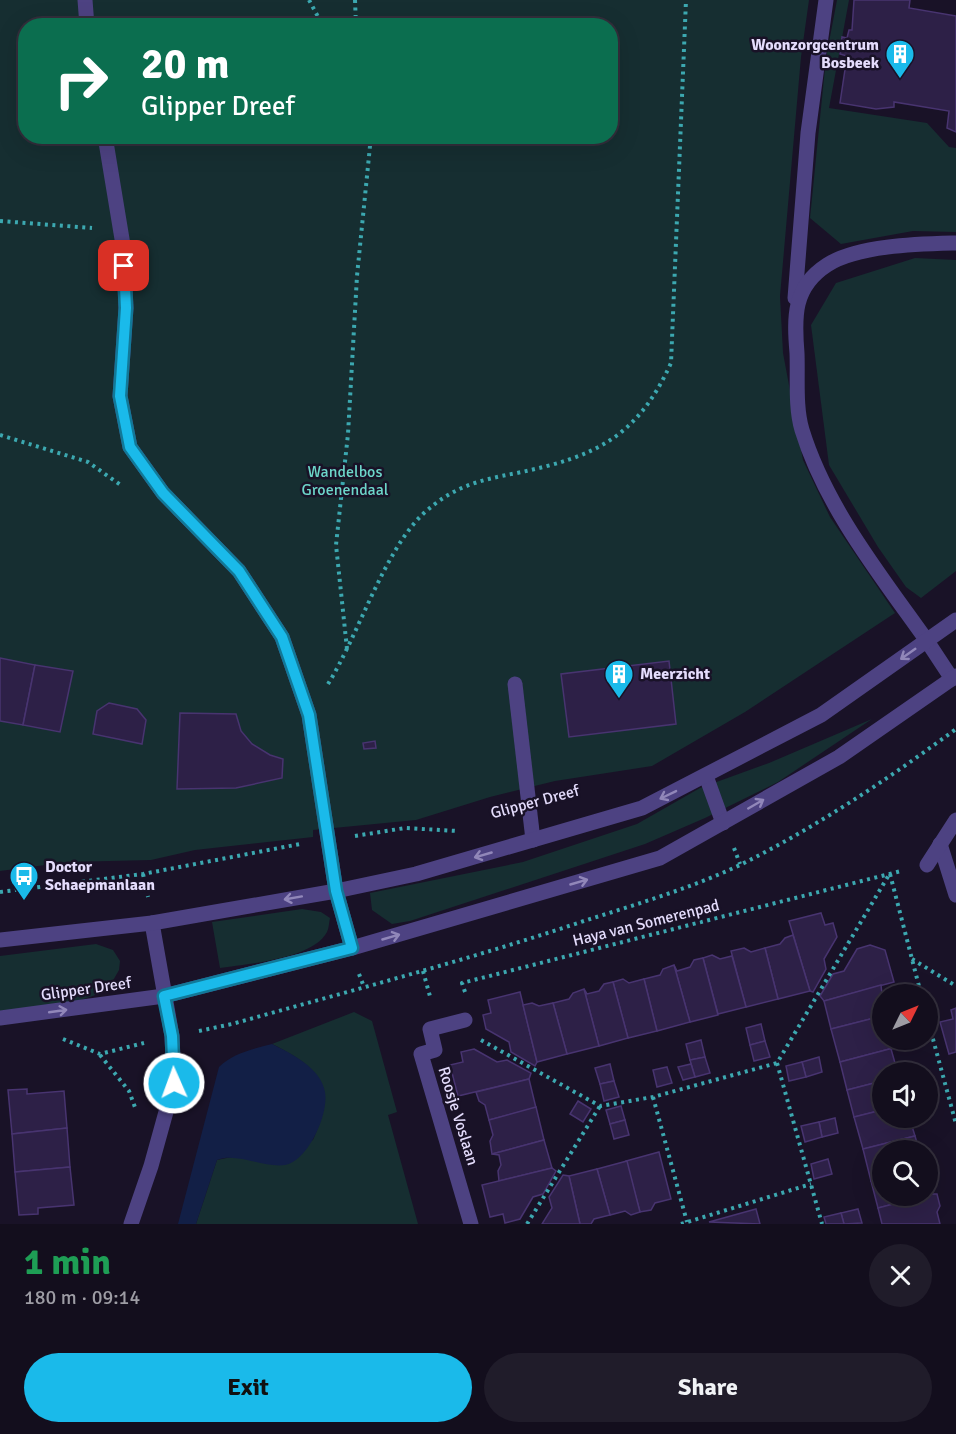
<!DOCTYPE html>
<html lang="en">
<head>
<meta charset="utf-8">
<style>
	:root { --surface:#130e1d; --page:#201c2a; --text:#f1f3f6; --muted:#9d9ca4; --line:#322e3b; --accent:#1abaea }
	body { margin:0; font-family:Signika,sans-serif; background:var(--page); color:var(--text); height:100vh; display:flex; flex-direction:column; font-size:22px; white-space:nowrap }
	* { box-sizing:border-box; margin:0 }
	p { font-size:20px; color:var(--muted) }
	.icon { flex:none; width:33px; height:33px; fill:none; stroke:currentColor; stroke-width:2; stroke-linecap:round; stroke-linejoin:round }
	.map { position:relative; height:1224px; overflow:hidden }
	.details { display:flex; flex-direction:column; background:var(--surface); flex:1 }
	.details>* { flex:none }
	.guide { position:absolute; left:18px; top:18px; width:600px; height:126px; border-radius:24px; box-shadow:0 6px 24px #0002,0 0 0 2px var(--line); background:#0b6e4f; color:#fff; overflow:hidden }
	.needle { width:39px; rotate:47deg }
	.controls { position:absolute; left:872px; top:984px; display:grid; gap:12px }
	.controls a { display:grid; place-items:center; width:66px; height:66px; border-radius:50%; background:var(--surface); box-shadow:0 6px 24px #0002,0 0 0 2px var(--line); font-size:30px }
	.pin { position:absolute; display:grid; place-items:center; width:51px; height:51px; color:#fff; margin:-26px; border-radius:12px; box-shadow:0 3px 9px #0006 }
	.me { position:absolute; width:66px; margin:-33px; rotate:358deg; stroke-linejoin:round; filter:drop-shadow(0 0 4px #0008) }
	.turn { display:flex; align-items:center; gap:21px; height:126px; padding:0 24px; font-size:27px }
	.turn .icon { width:78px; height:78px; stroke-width:2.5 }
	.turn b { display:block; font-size:42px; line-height:51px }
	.round { display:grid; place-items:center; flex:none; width:63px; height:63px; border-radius:32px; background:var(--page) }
	.head { display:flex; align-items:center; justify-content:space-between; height:102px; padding:0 24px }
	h1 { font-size:36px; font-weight:700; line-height:45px; color:#1e9e55 }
	.action { display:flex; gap:12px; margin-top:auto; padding:12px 24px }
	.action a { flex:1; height:69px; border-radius:36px; background:var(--accent); color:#111; font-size:24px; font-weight:700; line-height:69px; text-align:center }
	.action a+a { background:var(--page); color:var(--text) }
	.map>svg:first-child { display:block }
</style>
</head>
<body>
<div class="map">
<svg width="956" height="1224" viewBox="0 0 956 1224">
	<rect width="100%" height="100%" fill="#191227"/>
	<g fill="#162e31" fill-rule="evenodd">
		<path d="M0 0H809L801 57 780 296 783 353 803 460 830 517 895 613 745 712 652 766 555 781 490 797 416 820 313 830V837L195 850 151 860 68 862 0 871ZM26 26H610V136H26Z"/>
		<path d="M837 0H849L829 108 927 123 949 147 956 148V232L913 231 841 244 810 218 826 58Z"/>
		<path d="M915 258 956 260V571L921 598 906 587 878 547 829 465 811 325 836 283Z"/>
		<path d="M872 719 778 782 705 818 645 844 410 921 392 924 372 910 370 893 523 862 637 824 700 788 769 763Z"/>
		<path d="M302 909 321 912 330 918C329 922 329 928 327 932 313 959 247 964 220 968L212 922Z"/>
		<path d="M96 944 113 950 120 961 119 970 107 991 75 1002 0 1012V956Z"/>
		<path d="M354 1012 372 1021 397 1112 388 1115 418 1224H196L217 1160 313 1140C336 1087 321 1068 272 1044Z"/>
	</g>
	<path fill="#121f46" d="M272 1044C292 1054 321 1068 325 1092 329 1114 308 1161 285 1165 263 1168 236 1152 217 1160L196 1224H178L219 1067C233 1053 253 1049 272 1044Z"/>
	<g fill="#2d2047" stroke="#483470" stroke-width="1.5">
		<path d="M854 0H910L909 8 956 16V132L947 128 949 111 894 102V107L876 109 840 103 847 56 840 54 842 37 847 38 849 30H852Z"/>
		<path d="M0 658 35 665 23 725 0 721Z"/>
		<path d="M669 661 676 724 569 737 561 674Z"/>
		<path d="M35 665 73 671 60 732 23 725Z"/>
		<path d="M109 703 137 709 146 720 142 744 93 734 97 711Z"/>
		<path d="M180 713 236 714 241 731 252 744 270 755 283 759 282 778 236 788 177 789Z"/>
		<path d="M375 741 376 748 364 749 363 743Z"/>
		<path d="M821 913 825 925 833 923 837 937 824 959 826 969 813 992 810 991 789 921Z"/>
		<path d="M793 935 810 991 778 999 765 948 780 944 785 938Z"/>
		<path d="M870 945 885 950 894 982 824 1001 820 996 833 974 844 971 857 949Z"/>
		<path d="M744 948 751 952 765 948 778 999 746 1007 731 951Z"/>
		<path d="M712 955 720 959 732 956 746 1007 718 1014 703 958Z"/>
		<path d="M703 958 718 1015 690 1022 674 965 677 971 690 967 694 960Z"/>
		<path d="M674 965 690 1022 657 1031 644 979 660 975 663 969Z"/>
		<path d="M623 979 629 983 644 979 657 1031 628 1038 613 982Z"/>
		<path d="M613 982 628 1038 599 1046 584 989 587 994 599 991 604 984Z"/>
		<path d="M881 985 882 994 878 1001 882 1016 831 1029 824 1001Z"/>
		<path d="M584 989 599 1046 567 1054 553 1003 569 999 573 993Z"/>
		<path d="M520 992 537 1062 535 1066 511 1052 509 1042 486 1029 483 1015 491 1013 488 1000Z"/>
		<path d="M532 1003 539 1006 553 1003 567 1054 537 1062 523 1005Z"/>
		<path d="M956 1008V1052L949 1054 940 1022 953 1019 951 1010Z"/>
		<path d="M882 1016V1040H894L897 1047 840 1062 831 1029Z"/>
		<path d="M761 1024 765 1041 750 1045 746 1028Z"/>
		<path d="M701 1040 705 1057 690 1060 686 1044Z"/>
		<path d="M765 1041 770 1057 754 1061 750 1045Z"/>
		<path d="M897 1047 891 1049 895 1063 901 1066 903 1072H882V1081L847 1090 840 1062Z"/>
		<path d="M474 1049 497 1062 507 1060 531 1073 529 1079 458 1096 450 1065 463 1062 461 1052Z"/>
		<path d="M705 1057 710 1073 695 1077 690 1060Z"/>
		<path d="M819 1057 822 1072 806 1077 802 1062Z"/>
		<path d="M802 1062 806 1077 789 1081 786 1066Z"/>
		<path d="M610 1064 614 1081 600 1084 595 1068Z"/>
		<path d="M691 1064 695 1077 683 1080 678 1067Z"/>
		<path d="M667 1067 672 1083 657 1087 653 1070Z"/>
		<path d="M529 1079 536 1108 489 1120 485 1105 479 1101 476 1092Z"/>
		<path d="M614 1081 619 1097 604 1101 600 1084Z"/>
		<path d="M882 1081V1110L854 1117 847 1090Z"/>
		<path d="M27 1089V1094L64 1091 67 1128 12 1134 8 1090Z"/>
		<path d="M578 1101 591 1109 583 1122 570 1114Z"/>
		<path d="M621 1106 625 1120 610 1124 606 1110Z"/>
		<path d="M536 1107 544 1140 492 1154 490 1141 493 1135 489 1120Z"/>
		<path d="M882 1110V1118H914L911 1123 915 1136 863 1149 854 1117Z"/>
		<path d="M835 1118 838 1133 822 1137 819 1122Z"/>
		<path d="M625 1120 629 1135 614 1139 610 1124Z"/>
		<path d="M819 1122 822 1137 805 1142 801 1126Z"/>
		<path d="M67 1128 70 1167 15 1172 12 1134Z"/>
		<path d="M915 1136 919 1150H882V1178L871 1181 863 1149Z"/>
		<path d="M544 1140 552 1168 499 1181 498 1171 501 1165 499 1155 492 1154Z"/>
		<path d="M659 1152 671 1199 655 1203 651 1210 640 1212 626 1161Z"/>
		<path d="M828 1159 832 1174 814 1179 811 1164Z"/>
		<path d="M627 1161 640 1212 631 1215 625 1211 610 1215 597 1169Z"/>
		<path d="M928 1166 931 1177 928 1183 931 1194 927 1195Z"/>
		<path d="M70 1167 74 1205 38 1208V1214L19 1215 15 1172Z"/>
		<path d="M552 1168 556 1171 543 1194 533 1197 520 1219 505 1223 503 1214 490 1217 482 1185Z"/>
		<path d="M597 1169 610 1215 594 1219 591 1224H580L569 1176Z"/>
		<path d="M563 1175 569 1176 580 1224H542L552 1208 549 1197Z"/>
		<path d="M882 1178V1196H925L878 1208 871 1181Z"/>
		<path d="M931 1194H937L940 1206 937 1212 940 1224H882L878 1208Z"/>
		<path d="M756 1209 760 1224 709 1222Z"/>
		<path d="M858 1209 862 1223 844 1224 841 1213Z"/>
		<path d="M841 1213 844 1224H826L824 1217Z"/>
	</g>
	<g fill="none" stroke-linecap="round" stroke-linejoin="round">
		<g stroke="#3ca8b0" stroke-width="4" stroke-dasharray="3 4.5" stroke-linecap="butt">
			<path d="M309 0 323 26"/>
			<path d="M355 0 356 26"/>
			<path d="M0 221 92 228"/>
			<path d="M0 435 88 462 122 486"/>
			<path d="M347 649 336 545 348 434 357 276 371 136"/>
			<path d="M328 684C358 636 384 551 423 514 452 487 479 480 517 473 594 457 637 438 671 363L686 0"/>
			<path d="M355 836 405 828 458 831"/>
			<path d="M734 848 740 864"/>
			<path d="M143 874 148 897"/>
			<path d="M890 874 921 994"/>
			<path d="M0 892 143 874 300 844"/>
			<path d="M912 959 956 986"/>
			<path d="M423 971 431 1000"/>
			<path d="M359 974 364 987"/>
			<path d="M465 992 462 983 901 871"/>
			<path d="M927 1017 956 1124"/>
			<path d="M199 1031 232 1024C350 991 468 960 584 921 637 904 692 888 742 864 818 826 888 779 956 729"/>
			<path d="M63 1039 100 1054 144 1043"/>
			<path d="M481 1040 600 1106 653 1097 777 1063 890 873"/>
			<path d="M100 1055 129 1091 136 1110"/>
			<path d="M777 1063 822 1224"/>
			<path d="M653 1097 687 1222"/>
			<path d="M527 1224 600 1106"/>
			<path d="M681 1224 811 1184"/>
		</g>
		<g stroke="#4d4282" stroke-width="15">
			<path d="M85 0 87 26"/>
			<path d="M105 136 123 245 126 308 120 396 130 447 163 493 239 571 282 637 309 715 336 891"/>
			<path d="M795 298 808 133 826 0"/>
			<path d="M927 641C881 576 826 508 802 430 795 407 798 377 797 353 794 317 793 287 827 265 858 245 920 244 956 243"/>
			<path d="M515 684 533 840"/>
		</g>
		<g stroke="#4d4282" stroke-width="15">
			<path d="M927 641 952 679"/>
			<path d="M706 776 723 823"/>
			<path d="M940 844 956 895"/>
			<path d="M927 865 956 820"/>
			<path d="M336 891 352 948"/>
			<path d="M465 1020 430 1029 435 1050 421 1054 471 1224"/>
			<path d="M131 1224 151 1166 174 1083 172 1036 152 923"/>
		</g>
		<g stroke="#4d4282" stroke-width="15">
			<path d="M0 940 152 923 336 891 416 874 642 808 821 715 956 620"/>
			<path d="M0 1018 164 996 352 948 660 858 839 757 956 676"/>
		</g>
	</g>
	<defs><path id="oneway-shaft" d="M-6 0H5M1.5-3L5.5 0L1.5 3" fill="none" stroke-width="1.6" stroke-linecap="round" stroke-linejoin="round" transform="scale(1.5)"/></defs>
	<g stroke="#9187b9">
		<use href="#oneway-shaft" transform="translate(908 654) rotate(145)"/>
		<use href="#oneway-shaft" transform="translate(668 795) rotate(154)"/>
		<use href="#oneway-shaft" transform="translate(756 804) rotate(-30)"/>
		<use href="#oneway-shaft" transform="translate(483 855) rotate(164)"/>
		<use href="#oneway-shaft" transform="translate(579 882) rotate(-16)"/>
		<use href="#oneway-shaft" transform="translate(293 898) rotate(170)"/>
		<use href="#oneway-shaft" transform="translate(391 937) rotate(-16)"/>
		<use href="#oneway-shaft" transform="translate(58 1011) rotate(-8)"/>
	</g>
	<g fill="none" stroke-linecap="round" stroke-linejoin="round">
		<g stroke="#117998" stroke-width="15">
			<path id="route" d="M124 266 126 308 120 396 130 447 163 493 239 571 282 637 309 715 336 891 352 948 164 996 172 1036 174 1083"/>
		</g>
		<use href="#route" stroke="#1abaea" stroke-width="10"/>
	</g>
	<defs>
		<g id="building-pin" transform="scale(1.5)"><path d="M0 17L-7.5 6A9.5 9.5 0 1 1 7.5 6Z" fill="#1abaea" stroke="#191227"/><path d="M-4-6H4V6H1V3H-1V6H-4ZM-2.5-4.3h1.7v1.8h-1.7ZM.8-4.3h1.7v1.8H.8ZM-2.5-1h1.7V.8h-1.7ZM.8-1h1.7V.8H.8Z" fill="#fff"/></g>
		<g id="bus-pin" transform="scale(1.5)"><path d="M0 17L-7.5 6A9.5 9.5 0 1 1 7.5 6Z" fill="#1abaea" stroke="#191227"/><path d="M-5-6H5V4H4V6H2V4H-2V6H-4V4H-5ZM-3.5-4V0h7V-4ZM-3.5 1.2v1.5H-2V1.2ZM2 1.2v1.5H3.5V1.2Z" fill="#fff"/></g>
	</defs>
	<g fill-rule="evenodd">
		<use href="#building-pin" x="900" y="54"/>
		<use href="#building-pin" x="619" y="674"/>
		<use href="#bus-pin" x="24" y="876"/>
	</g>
	<g text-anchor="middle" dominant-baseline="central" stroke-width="5" stroke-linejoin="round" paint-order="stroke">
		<g font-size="16" font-weight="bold" fill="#e4dcfc" stroke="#191227" text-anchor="start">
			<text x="879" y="45" text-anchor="end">Woonzorgcentrum<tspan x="879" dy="18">Bosbeek</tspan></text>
			<text x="640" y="674">Meerzicht</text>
			<text x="45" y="867">Doctor<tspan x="45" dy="18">Schaepmanlaan</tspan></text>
		</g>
		<g font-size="16" fill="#6dd6ca" stroke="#191227">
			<text x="345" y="472">Wandelbos<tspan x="345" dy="18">Groenendaal</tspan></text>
		</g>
		<g font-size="16" fill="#e4dcfc" stroke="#191227">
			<text transform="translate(535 802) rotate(-15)">Glipper Dreef</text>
			<text transform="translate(646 923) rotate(-14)">Haya van Somerenpad</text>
			<text transform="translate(86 989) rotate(-8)">Glipper Dreef</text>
			<text transform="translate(458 1116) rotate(73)">Roosje Voslaan</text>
		</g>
	</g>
</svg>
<div class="controls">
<a><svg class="needle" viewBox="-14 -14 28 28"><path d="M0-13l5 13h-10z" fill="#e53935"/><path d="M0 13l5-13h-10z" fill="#9d9ca4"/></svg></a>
<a><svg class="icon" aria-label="sound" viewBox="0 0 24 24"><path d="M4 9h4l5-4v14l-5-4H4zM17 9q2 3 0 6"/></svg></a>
<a><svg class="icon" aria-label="search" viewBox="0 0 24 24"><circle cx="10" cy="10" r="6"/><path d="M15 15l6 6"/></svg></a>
</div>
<div class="pin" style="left:124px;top:266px;background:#d93025"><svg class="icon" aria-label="arrive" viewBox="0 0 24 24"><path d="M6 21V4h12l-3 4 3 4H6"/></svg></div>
<svg class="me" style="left:174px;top:1083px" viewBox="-20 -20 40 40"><circle r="17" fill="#1abaea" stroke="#fff" stroke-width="3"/><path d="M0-11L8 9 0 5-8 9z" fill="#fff"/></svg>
<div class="guide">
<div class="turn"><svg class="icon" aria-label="right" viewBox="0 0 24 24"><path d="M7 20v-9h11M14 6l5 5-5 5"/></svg><div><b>20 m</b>Glipper Dreef</div></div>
</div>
</div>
<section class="details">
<div class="head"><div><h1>1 min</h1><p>180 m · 09:14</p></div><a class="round"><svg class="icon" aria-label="close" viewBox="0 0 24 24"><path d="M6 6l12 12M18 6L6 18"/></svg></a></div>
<div class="action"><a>Exit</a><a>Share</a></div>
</section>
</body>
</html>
